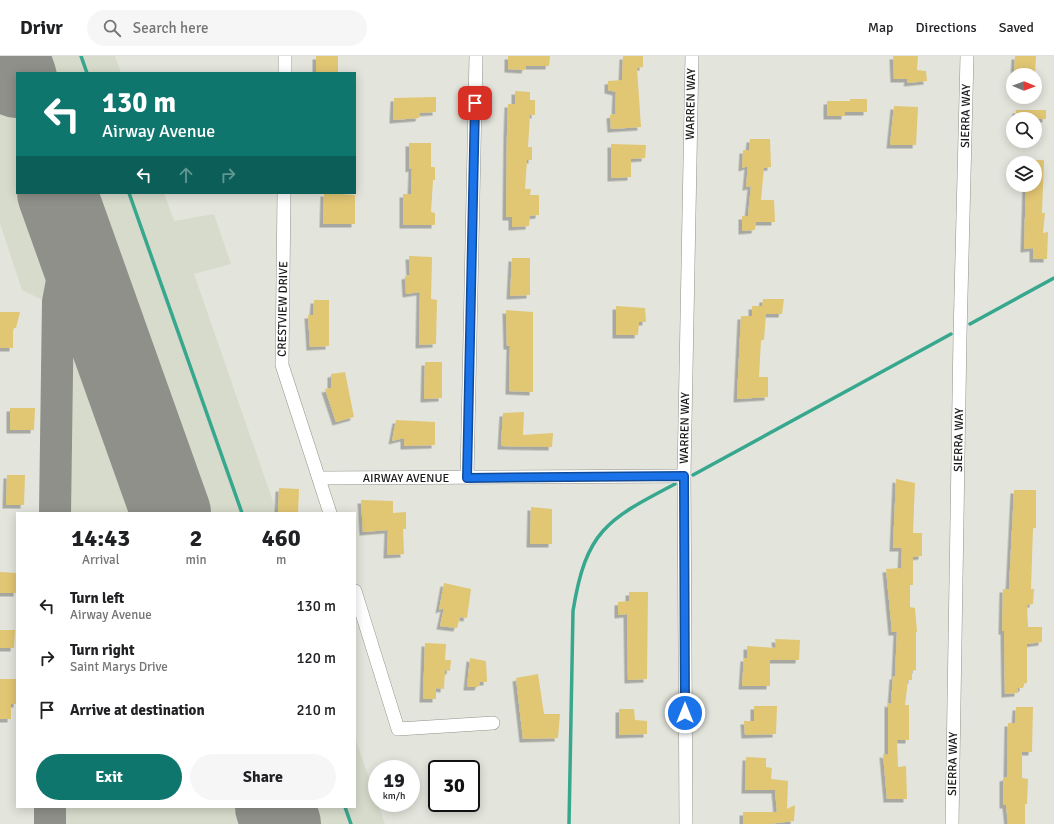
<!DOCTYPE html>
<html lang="en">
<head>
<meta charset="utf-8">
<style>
	:root { --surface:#fff; --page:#f6f6f6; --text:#202124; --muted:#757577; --line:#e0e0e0; --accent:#0f766e }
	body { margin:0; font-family:Signika,sans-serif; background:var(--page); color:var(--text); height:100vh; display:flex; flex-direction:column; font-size:15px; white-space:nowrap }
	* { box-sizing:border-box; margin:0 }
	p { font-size:13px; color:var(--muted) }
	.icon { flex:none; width:22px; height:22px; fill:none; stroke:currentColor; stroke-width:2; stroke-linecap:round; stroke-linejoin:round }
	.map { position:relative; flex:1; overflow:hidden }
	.sheet { position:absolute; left:16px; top:456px; width:340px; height:296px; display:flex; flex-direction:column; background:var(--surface); border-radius:0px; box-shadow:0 2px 10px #0003 }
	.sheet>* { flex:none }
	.hud { position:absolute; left:16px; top:16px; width:340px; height:122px; border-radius:0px; box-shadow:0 2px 10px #0003; background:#0f766e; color:#fff; overflow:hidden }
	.needle { width:26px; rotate:91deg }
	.buttons { position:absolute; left:1006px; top:12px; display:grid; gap:8px }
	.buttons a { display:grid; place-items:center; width:36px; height:36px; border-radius:50%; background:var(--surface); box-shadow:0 2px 10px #0003; font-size:20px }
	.speed { position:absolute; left:368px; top:704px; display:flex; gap:8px; font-size:20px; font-weight:700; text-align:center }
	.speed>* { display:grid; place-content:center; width:52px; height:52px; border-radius:50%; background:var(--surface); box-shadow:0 2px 10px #0003; line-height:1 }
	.speed small { font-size:10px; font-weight:400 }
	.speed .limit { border:2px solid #111; border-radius:6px; background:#fff; color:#111 }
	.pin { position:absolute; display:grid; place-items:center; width:34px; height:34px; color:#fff; margin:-17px; border-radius:8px; box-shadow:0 2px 6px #0006 }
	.me { position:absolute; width:44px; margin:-22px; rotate:0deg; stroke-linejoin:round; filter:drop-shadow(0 0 3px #0008) }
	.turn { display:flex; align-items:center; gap:14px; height:84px; padding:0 20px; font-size:18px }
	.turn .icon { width:52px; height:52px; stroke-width:2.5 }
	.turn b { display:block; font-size:28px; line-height:34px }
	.lanes { display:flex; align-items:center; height:38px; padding:0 20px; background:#0003; justify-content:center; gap:20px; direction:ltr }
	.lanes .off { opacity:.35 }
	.eta { display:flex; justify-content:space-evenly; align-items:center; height:68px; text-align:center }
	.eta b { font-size:24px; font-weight:700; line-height:28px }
	.primary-button { display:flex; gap:8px; margin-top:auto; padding:8px 20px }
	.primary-button a { flex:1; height:46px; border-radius:24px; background:var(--accent); color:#fff; font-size:16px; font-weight:700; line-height:46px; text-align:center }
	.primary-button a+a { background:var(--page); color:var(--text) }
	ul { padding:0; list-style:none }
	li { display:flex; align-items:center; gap:12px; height:52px; padding:0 20px }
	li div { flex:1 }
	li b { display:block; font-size:15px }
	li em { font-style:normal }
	header { display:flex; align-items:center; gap:24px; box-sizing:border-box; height:56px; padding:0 20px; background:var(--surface); border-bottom:1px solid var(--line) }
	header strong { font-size:19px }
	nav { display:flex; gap:22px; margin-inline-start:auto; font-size:14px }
	.search { width:280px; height:36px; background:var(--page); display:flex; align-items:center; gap:10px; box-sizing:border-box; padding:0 14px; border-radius:22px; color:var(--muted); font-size:15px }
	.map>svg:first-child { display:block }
</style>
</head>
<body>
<header>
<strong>Drivr</strong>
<div class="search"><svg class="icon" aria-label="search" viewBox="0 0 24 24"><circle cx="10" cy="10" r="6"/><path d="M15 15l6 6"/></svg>Search here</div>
<nav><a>Map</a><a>Directions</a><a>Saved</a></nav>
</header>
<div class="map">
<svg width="1054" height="768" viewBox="0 0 1054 768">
	<defs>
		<filter id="shadow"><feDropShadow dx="-3.5" dy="3.5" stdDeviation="0" flood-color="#0004"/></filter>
	</defs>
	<rect width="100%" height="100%" fill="#e3e5dc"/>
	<g fill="#d6dbcb">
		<path d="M0 0H115L121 17H17V137H164L174 165 214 158 231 208 194 218 277 457H48L53 249 22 234 0 167Z"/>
		<path d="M355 682 385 768H41V751H355Z"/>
	</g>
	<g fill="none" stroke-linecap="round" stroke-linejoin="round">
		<g stroke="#37a78e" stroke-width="3.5">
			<path d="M81 0 87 17"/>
			<path d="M129 137 242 457"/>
			<path d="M970 268 1054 222"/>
			<path d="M693 419 951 278"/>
			<path d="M345 751 351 768"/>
			<path d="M569 768 573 555C586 475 606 464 675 428"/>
		</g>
		<g stroke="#8e9089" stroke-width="32">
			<path d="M55 457 58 246 61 230 66 218 83 211"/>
			<path d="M50 768V751"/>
		</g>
		<g stroke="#8e9089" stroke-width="80">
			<path d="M9 0 17 22"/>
			<path d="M57 137 171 457"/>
			<path d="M275 751 281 768"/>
		</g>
	</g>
	<g fill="#e1c673" filter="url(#shadow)">
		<rect x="316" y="0" width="22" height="17"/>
		<path d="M508 0H550L549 10H526L525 14 508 13Z"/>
		<path d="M623 0H643V11L637 12 641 71 611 73 610 59 615 58 616 36 608 34V25L622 24Z"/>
		<path d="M893 0H918L917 14 926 15 927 25 907 27 908 23H894Z"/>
		<path d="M1015 0H1036L1035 19H1014Z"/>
		<path d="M515 35 530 36V44H535V59H530L528 91H532V104H527L525 133H531L530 139H539V159L530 160 529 170 512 171V161H506L507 78 508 48H515Z"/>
		<path d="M436 41V56L420 57 419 62 393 64 394 42Z"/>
		<path d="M850 43H867V56H845V60H827V45H850Z"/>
		<path d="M894 50 918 51 916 89H890Z"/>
		<path d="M1016 54H1046V63H1015Z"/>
		<path d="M750 83H770L771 111 764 112 761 144H774L775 166H756L755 174 742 175V160H748L751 130 746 131 748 110 742 112 743 94H749Z"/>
		<path d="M409 87H431V111H435V124H433L431 156 435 157V169H403V138H411L412 112 409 113Z"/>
		<path d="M611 88 646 89 645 102 631 103V121L611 122Z"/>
		<path d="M1035 104H1044L1042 157H1045L1043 177 1048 176 1047 203H1033V192L1024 193 1026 129H1035Z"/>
		<path d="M324 137 355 139V168H323Z"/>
		<path d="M409 200 432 201 431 243 437 244 436 288 419 289 420 236 406 238 405 220 410 219Z"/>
		<path d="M512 202H530V239L510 240Z"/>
		<path d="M763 243H784L782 258H766L764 284H761L759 321H768V341L737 343 741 260H752V250H762Z"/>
		<path d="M314 244H329V290L310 291 308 259H313Z"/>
		<path d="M616 250 645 252 646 266H639L638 279H616Z"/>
		<path d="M506 254 533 256V336L509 335 510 290H507Z"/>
		<path d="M0 256H20L16 272H13V292H0Z"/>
		<path d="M425 306H442V342L424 343Z"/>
		<path d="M345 316 354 361 336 366 325 333 331 332V318Z"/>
		<path d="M10 352H35L34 374H10Z"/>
		<path d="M524 356 523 379 553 377 552 391 501 390 503 357Z"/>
		<path d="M396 364 435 366V389L404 390V382L392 385Z"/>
		<path d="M7 419H25L24 449H6Z"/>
		<path d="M896 423 915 427 913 477H922V500L913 501V529H910V551L915 552 917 576H916V614L912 615V624H908L905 649H909V684H897L898 711 906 710 907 743H887L883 698 888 699V647L891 648 893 620H895L897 576H892L886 513 901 512 902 492H893Z"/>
		<path d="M279 432 299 433 298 457 278 456Z"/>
		<path d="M1014 434H1036V472H1033L1031 533H1034L1033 548 1027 549 1028 571H1042V586L1027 588V627L1023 628V632H1018V637L1005 638 1004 575H1002L1003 533H1009Z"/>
		<path d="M361 444 393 445V457L406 456V473H403L404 498 387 499 388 474 363 476Z"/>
		<path d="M531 451 552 453V488H530Z"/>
		<path d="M0 516 17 517V537H0Z"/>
		<path d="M444 527 471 533 467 562 460 561 457 572 440 570 444 552 439 554Z"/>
		<path d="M629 536H648L647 623 628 624 627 558 618 559V546L629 545Z"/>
		<path d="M0 574H15L14 592H0Z"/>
		<path d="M775 583 800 584 799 604H770V630H742L744 602H747V590L776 592Z"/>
		<path d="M425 587 446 588 445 604H451L450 615 445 614 444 633 436 632V643H423Z"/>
		<path d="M470 602 486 605 487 626H480L478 631H467Z"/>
		<path d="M538 618 544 658H560L558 682 523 683 516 622Z"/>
		<path d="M0 623H17V648H11V663H0Z"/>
		<path d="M754 650H777L776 678 745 679 744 665H754Z"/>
		<path d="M1016 651H1033L1032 696H1022V722L1028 723 1027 748H1025V768H1008L1006 749H1003V722L1007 721 1008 667H1015Z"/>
		<path d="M619 653H634L635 664 647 665V678L619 679Z"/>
		<path d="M746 701 766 702V711L772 712 771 723 788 725 787 753 795 749 794 765 768 768H743V756H777L775 734H745Z"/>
	</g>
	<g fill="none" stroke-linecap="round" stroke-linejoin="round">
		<g stroke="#91938b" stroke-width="14">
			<g id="street">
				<path d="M285 17V0"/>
				<path d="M284 137 282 309 330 457"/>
				<path d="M467 421 476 0"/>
				<path d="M319 422 684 420"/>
				<path d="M355 535 398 673 493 667"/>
				<path d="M686 768 684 420 692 0"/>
				<path d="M952 768 960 280 967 0"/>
			</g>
		</g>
		<use href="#street" stroke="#fff" stroke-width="13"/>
	</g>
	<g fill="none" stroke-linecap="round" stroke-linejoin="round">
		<g stroke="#114b97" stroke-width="10">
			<path id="route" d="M475 47 467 422 684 420 685 657"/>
		</g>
		<use href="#route" stroke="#1a73e8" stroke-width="7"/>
	</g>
	<g text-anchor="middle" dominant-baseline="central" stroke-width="3" stroke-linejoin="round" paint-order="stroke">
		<g font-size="12" fill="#181916" stroke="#fff">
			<text transform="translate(691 48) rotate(-89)">WARREN WAY</text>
			<text transform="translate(966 60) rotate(-89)">SIERRA WAY</text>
			<text transform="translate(283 253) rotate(-89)">CRESTVIEW DRIVE</text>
			<text transform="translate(685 372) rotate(-89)">WARREN WAY</text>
			<text transform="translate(959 384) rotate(-89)">SIERRA WAY</text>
			<text x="406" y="422">AIRWAY AVENUE</text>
			<text transform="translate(953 708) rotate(-89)">SIERRA WAY</text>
		</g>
	</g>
</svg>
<div class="buttons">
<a><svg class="needle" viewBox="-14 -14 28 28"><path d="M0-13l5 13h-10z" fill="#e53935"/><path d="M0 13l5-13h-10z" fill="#757577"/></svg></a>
<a><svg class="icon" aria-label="search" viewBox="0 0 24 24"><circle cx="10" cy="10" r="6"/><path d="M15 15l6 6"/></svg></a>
<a><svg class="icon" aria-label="layers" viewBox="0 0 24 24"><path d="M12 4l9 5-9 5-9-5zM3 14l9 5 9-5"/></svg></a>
</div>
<div class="speed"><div>19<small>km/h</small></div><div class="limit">30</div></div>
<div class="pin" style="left:475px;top:47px;background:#d93025"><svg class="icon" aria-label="arrive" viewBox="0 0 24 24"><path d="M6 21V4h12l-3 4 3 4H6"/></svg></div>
<svg class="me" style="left:685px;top:657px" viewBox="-20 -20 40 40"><circle r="17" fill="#1a73e8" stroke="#fff" stroke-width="3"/><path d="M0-11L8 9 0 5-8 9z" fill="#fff"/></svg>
<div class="hud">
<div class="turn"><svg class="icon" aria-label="left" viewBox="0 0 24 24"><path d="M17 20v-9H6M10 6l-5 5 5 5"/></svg><div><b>130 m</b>Airway Avenue</div></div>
<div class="lanes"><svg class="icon" aria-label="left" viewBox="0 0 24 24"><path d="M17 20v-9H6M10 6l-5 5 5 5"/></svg><svg class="icon off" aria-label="ahead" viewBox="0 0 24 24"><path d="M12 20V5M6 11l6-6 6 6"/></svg><svg class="icon off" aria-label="right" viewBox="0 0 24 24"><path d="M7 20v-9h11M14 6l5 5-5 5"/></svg></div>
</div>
<section class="sheet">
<div class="eta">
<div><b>14:43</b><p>Arrival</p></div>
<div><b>2</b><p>min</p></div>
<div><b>460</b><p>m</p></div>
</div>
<ul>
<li><svg class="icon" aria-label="left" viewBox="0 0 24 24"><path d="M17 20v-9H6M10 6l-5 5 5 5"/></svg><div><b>Turn left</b><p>Airway Avenue</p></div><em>130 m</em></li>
<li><svg class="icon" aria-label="right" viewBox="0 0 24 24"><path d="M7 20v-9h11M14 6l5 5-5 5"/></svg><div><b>Turn right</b><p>Saint Marys Drive</p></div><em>120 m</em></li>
<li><svg class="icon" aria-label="arrive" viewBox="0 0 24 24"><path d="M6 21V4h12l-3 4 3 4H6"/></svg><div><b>Arrive at destination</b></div><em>210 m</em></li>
</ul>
<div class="primary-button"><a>Exit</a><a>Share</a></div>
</section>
</div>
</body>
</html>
